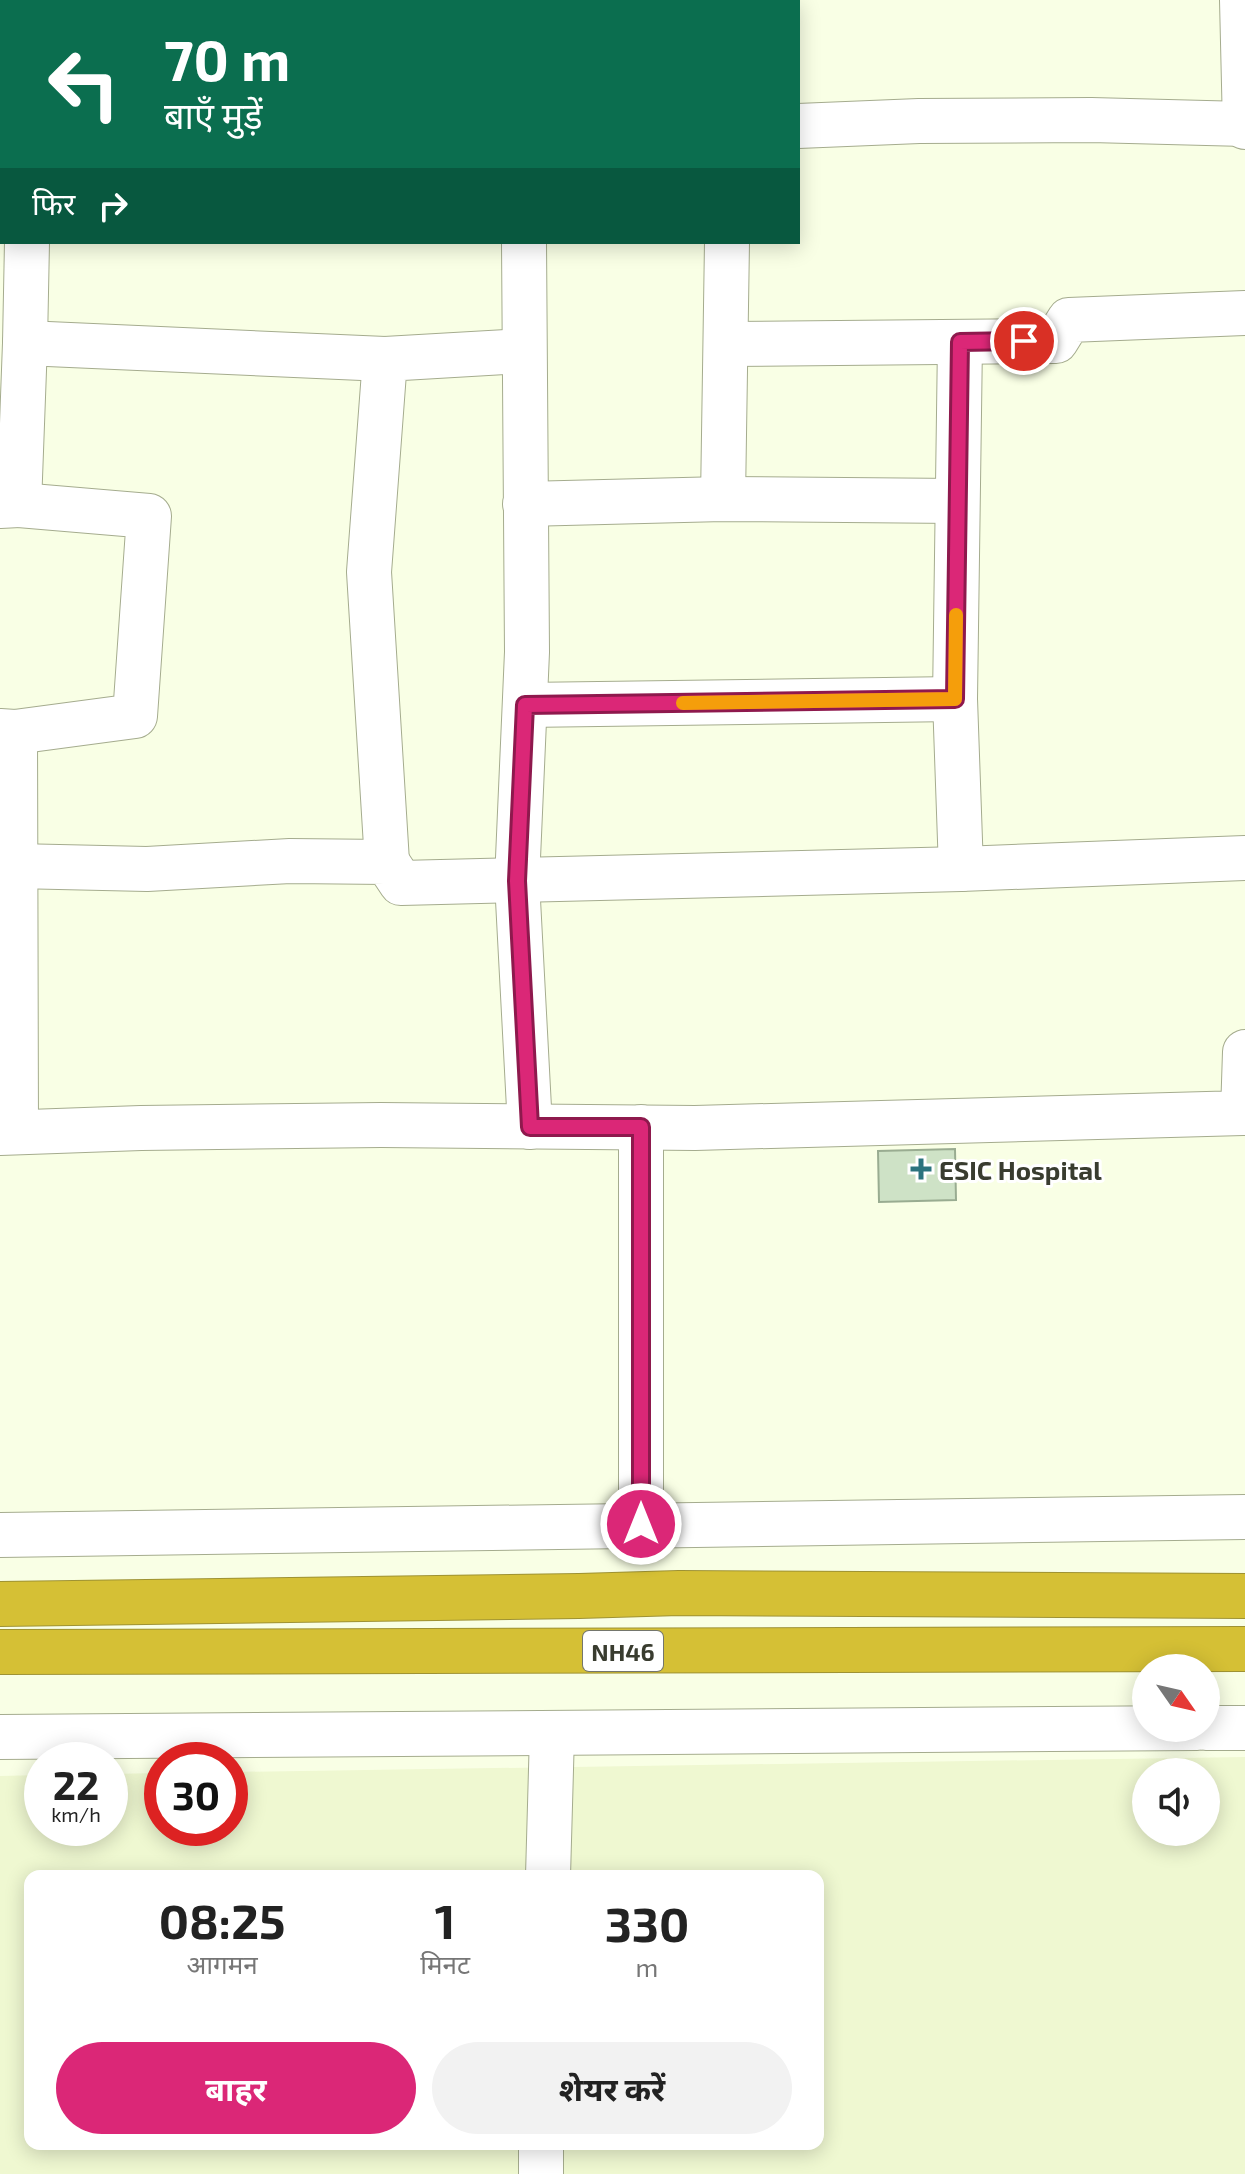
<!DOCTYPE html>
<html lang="hi">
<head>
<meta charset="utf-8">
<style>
	:root { --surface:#fff; --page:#f2f2f2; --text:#222; --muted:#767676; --accent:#db2777 }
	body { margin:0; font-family:"Exo 2","Noto Sans Devanagari",sans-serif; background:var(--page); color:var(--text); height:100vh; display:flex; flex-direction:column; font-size:30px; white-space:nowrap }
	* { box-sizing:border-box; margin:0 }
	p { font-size:26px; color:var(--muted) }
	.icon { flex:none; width:44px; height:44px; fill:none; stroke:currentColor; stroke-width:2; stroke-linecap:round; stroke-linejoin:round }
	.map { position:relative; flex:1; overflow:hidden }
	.side { position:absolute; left:24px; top:1870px; width:800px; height:280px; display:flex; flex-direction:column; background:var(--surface); border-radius:16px; box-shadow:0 4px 20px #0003 }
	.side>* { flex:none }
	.banner { position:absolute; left:0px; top:0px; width:800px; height:244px; box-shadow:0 4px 20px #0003; background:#0b6e4f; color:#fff; overflow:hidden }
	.needle { width:52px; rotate:124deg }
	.controls { position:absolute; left:1132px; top:1654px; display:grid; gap:16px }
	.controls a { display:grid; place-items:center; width:88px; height:88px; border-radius:50%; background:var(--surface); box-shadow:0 4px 20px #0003; font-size:40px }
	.speed { position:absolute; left:24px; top:1742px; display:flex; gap:16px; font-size:40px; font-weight:700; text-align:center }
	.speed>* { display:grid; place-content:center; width:104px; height:104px; border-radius:50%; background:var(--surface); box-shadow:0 4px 20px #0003; line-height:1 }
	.speed small { font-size:20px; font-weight:400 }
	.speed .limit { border:12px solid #d22; background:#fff; color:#111 }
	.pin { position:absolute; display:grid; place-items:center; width:68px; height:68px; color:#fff; margin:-34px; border:4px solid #fff; border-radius:50%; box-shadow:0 2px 8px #0007 }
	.me { position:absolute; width:88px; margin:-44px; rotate:0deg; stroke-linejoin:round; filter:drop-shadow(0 0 6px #0008) }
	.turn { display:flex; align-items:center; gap:28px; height:168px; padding:0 32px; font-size:36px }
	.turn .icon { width:104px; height:104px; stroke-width:2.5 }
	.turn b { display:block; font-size:56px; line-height:68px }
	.then { display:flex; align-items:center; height:76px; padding:0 32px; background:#0003; gap:16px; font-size:30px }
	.eta { display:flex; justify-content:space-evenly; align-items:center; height:136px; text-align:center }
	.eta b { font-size:48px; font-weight:700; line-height:56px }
	.primary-button { display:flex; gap:16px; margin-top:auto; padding:16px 32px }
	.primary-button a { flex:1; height:92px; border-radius:48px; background:var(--accent); color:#fff; font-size:32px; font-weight:700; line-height:92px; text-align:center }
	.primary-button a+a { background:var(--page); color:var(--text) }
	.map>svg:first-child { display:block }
</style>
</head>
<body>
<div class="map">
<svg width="1245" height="2174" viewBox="0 0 1245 2174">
	<rect width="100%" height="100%" fill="#f9ffe5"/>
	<path fill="#eff8d1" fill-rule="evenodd" d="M1245 1757V2174H0V1776L42 1775V1828H110V1774L162 1773V1828H230V1772ZM1146 1772H1206V1832H1146ZM30 1876H818V2144H30Z"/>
	<path fill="#cee2c6" stroke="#99ac91" stroke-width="2" d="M955 1149 956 1200 879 1202 878 1151Z"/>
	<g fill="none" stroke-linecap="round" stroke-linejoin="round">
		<g stroke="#a5ac8e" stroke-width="46">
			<g id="minor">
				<path d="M1242 0 1245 127"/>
				<path d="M533 2V0"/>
				<path d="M733 2V0"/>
				<path d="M798 126 919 121 1091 120 1245 124"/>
				<path d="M0 150H2"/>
				<path d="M524 242 527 652 517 881 530 1127"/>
				<path d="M960 342 955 699 961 869"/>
				<path d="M25 343 385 359"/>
				<path d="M726 344 1056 341 1069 320 1245 313"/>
				<path d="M723 499 727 242"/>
				<path d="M525 504 723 499 957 501"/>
				<path d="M0 506 19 505 25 343 27 242"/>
				<path d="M525 705 955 699"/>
				<path d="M0 731 15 732 16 1132"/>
				<path d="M15 732 135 716 149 516 19 505"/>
				<path d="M387 862 369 572 385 359 524 351"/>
				<path d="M15 866 147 869 290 861 387 862 401 883 961 869 1245 858"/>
				<path d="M0 1133 141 1128 381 1125 695 1128 1243 1113 1245 1052"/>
				<path d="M641 1524V1127"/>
				<path d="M0 1535 1245 1517"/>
				<path d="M1206 1728H1245"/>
				<path d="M0 1737 1197 1728"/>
				<path d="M548 1876 552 1734"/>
				<path d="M541 2174V2144"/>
			</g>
		</g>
		<g stroke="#9e9233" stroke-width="46">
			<g id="highway">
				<path d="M0 1604 579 1596 679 1593 1245 1596"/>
				<path d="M0 1652 1245 1649"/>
			</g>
		</g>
		<use href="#minor" stroke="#fff" stroke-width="44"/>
		<use href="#highway" stroke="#d5c035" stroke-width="44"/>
	</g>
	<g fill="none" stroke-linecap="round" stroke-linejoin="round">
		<g stroke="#8e194d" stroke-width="20">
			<path id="route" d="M641 1524V1127H530L517 881 525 705 955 699 960 342 1024 341"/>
		</g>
		<use href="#route" stroke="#db2777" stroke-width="14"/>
		<path stroke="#f59e0b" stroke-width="14" d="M683 703 955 699 956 615"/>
	</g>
	<path fill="#2b737e" stroke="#fff" stroke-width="3" d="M917 1157h8v8h8v8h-8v8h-8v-8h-8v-8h8z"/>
	<g text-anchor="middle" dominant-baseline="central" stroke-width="6" stroke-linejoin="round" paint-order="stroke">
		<rect fill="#fff" stroke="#74766d" stroke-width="2" x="583" y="1631" width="80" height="40" rx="6"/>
		<g font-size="24" font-weight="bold" fill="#393c2f">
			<text x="623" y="1651">NH46</text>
		</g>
		<g font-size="26" font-weight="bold" fill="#393c2f" stroke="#fff" text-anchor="start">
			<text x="939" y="1169">ESIC Hospital</text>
		</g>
	</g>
</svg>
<div class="controls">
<a><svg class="needle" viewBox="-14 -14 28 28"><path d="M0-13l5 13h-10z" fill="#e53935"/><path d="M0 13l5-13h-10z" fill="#767676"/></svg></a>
<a><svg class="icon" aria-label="sound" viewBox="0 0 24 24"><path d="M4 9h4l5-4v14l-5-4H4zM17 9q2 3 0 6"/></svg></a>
</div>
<div class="speed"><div>22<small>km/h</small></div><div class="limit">30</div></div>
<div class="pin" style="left:1024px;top:341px;background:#d93025"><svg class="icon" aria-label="arrive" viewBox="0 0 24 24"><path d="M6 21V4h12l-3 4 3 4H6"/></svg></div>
<svg class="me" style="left:641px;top:1524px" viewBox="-20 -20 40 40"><circle r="17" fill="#db2777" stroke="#fff" stroke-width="3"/><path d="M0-11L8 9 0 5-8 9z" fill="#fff"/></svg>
<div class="banner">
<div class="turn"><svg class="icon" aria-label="left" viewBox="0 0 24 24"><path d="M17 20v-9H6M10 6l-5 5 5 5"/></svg><div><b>70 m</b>बाएँ मुड़ें</div></div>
<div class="then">फिर<svg class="icon" aria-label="right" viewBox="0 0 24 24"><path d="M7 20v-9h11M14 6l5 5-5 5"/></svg></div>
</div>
<section class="side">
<div class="eta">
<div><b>08:25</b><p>आगमन</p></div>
<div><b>1</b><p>मिनट</p></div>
<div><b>330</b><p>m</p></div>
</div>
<div class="primary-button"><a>बाहर</a><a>शेयर करें</a></div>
</section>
</div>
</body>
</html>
